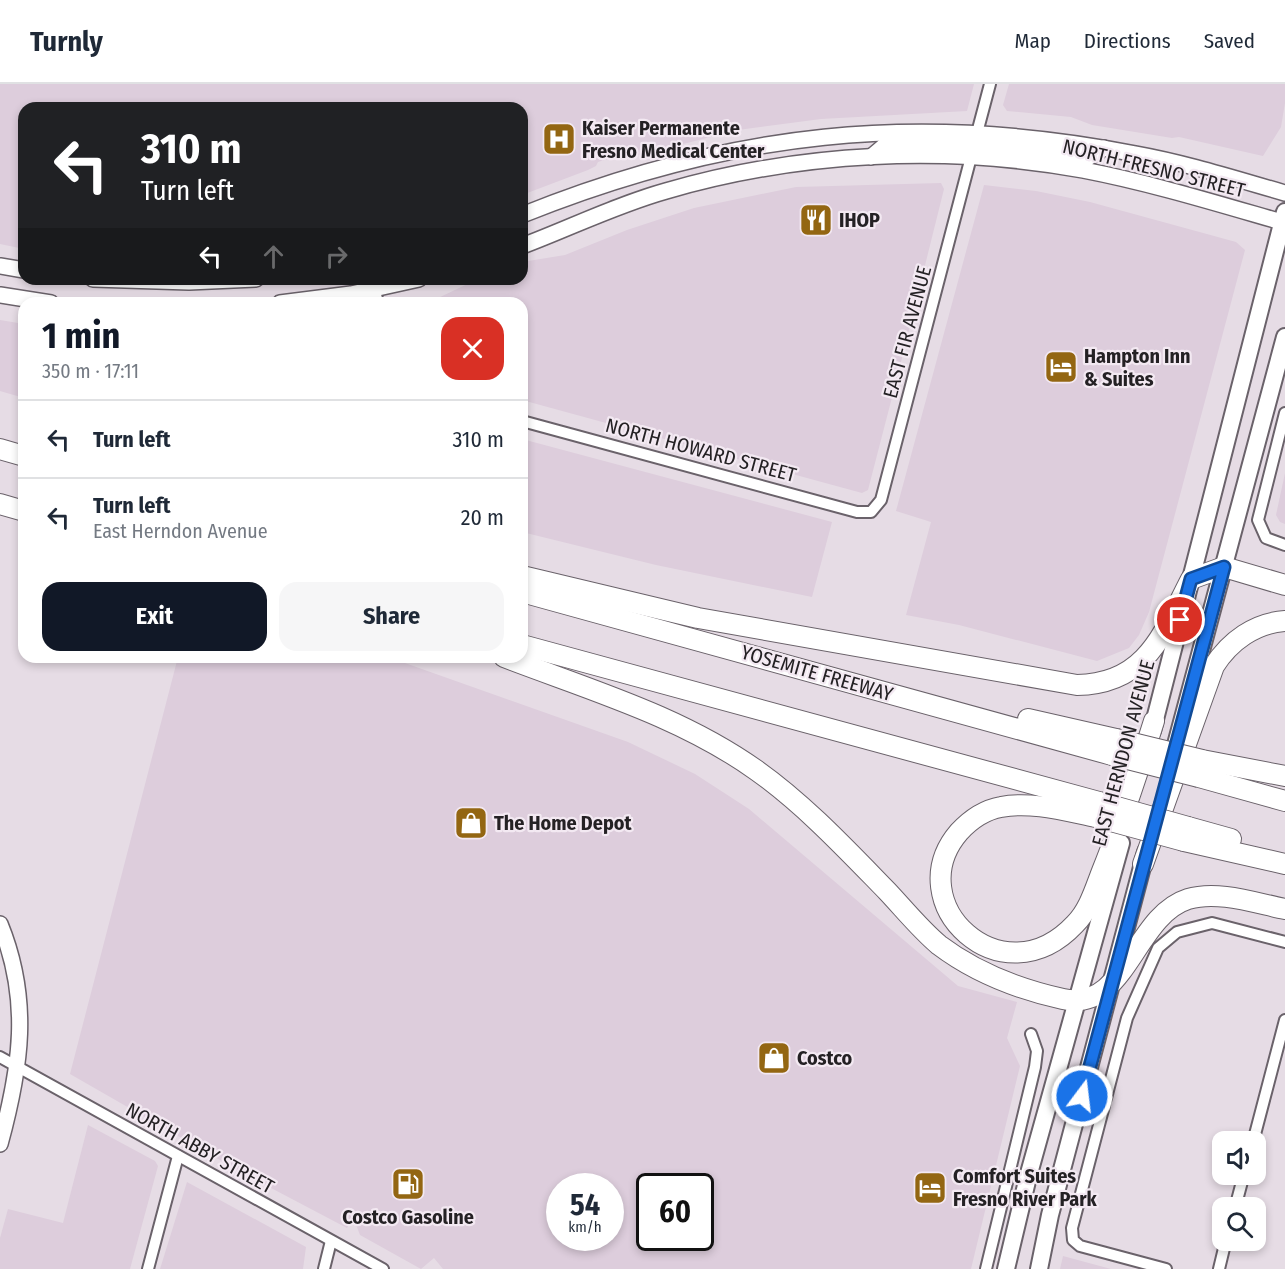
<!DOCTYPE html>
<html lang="en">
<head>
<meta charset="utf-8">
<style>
	:root { --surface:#fff; --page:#f6f6f7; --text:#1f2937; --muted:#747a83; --line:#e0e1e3; --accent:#111827 }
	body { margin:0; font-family:"Fira Sans Condensed",sans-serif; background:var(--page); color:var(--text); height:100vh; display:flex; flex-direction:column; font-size:22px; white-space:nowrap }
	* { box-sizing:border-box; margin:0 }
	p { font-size:20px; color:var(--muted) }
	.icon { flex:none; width:33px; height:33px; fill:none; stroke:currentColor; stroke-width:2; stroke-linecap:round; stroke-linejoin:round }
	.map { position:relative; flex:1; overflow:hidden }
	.side { position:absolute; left:18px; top:213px; width:510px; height:366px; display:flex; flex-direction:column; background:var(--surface); border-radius:18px; box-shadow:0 3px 9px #0003 }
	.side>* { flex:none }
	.top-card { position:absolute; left:18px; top:18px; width:510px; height:183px; border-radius:18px; box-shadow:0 3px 9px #0003; background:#202124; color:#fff; overflow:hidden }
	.controls { position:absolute; left:1212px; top:1047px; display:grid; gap:12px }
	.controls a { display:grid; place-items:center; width:54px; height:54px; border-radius:12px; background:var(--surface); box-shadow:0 3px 9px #0003; font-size:30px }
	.speed { position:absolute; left:546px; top:1089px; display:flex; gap:12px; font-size:30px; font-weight:700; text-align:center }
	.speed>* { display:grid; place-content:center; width:78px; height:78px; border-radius:50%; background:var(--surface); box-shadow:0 3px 9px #0003; line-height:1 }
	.speed small { font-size:15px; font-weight:400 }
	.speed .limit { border:3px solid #111; border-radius:9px; background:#fff; color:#111 }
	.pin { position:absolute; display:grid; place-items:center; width:51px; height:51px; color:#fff; margin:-26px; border:3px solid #fff; border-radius:50%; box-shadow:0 2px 6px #0007 }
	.me { position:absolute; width:66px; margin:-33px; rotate:15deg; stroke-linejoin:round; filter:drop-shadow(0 0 4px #0008) }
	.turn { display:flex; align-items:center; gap:21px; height:126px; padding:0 24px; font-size:27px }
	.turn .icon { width:78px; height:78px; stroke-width:2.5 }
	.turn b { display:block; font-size:42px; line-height:51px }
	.lanes { display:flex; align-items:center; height:57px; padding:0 24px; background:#0003; justify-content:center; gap:30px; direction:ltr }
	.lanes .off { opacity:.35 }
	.round { display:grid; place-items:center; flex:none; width:63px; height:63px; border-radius:18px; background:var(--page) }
	.overview { display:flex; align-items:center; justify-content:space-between; height:102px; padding:0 24px }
	h1 { font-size:36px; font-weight:700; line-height:45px; color:var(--accent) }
	.cta { display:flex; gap:12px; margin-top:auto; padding:12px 24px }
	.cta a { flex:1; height:69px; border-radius:18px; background:var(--accent); color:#fff; font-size:24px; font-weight:700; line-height:69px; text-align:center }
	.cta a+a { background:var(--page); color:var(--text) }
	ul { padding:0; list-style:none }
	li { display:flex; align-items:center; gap:18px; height:78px; padding:0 24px; border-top:2px solid var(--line) }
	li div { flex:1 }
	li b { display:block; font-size:22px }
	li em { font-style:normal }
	header { display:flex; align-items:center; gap:36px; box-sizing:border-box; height:84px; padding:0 30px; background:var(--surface); border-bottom:2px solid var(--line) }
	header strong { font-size:28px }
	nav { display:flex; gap:33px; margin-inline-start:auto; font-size:21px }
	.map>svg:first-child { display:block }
</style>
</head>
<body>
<header>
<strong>Turnly</strong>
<nav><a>Map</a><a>Directions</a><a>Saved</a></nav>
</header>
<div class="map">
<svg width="1285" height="1185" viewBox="0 0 1285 1185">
	<rect width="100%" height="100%" fill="#e6dce5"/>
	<g fill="#ddcddc" fill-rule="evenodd">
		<path d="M0 0H974L967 27 821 35 738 46 632 73 625 69 620 71 598 78 596 82 588 86 522 111V24H24V165L0 160Z"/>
		<path d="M1009 0H1285V19L1281 43 1263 72 1179 53 1172 54 1092 41 1071 33 1007 27 1003 21Z"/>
		<path d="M941 99 944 105 897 294 868 406 862 409 522 316V219H416L436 215 478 195H522V178L565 171 627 146 694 124 796 103Z"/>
		<path d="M984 101 1036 107 1090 118 1236 158 1245 166 1149 528 1139 551 1129 564 1097 577 959 541 906 531 931 438 896 427Z"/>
		<path d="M0 236 24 240V314L0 307Z"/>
		<path d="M522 355 832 438 812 513 656 481 522 448Z"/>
		<path d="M1285 389V440L1280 438 1276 431Z"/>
		<path d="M178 573H388L628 658 695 690 749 725 958 902 1017 918 1007 954 1020 982 971 1185H443L434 1174 421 1185 360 1151 355 1138 351 1137 347 1144 239 1087 70 990ZM560 1102H610V1154H560ZM650 1102H700V1154H650Z"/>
		<path d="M88 1041 155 1077 158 1082 130 1185H0V1154L8 1125 63 1139Z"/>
		<path d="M187 1098 306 1163 303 1185H160Z"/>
		<path d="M1063 1172 1111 1185H1060Z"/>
	</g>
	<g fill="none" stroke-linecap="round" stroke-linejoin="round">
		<g stroke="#6a626a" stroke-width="14">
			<g id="street">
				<path d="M977 49 990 0"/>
				<path d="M372 195 378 219"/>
				<path d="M1285 329 1258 436 1266 454 1285 461"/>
				<path d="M522 337 857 428H871L881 416 971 73"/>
				<path d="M0 973 383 1185"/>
				<path d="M1253 1058 1285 936"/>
				<path d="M1235 1124 1244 1090"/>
				<path d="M148 1185 178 1072"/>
				<path d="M324 1185 331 1157"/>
				<path d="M986 1185 1035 983 1037 967 1031 950"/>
				<path d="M1166 1185 1080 1162 1073 1156 1072 1144 1127 934 1158 864 1177 848 1212 839 1285 858"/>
				<path d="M1219 1185 1226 1156"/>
			</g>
		</g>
		<g stroke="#6a626a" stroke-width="18">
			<g id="secondary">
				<path d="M871 73 884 62 961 61 969 58 977 49"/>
				<path d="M971 73 978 65 986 63 1088 74 1104 64"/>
				<path d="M522 131C728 48 917 27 1136 70 1186 79 1236 95 1285 109"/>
				<path d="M522 162C570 144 616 121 666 107 800 68 946 61 1083 86 1151 99 1219 120 1285 139"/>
				<path d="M0 182 24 186"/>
				<path d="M93 195 189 198 256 195"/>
				<path d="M0 211 51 219"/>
				<path d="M280 219 351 210 419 195"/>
				<path d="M0 840C31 916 21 983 0 1060"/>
			</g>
		</g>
		<g stroke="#6a626a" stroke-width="20">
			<g id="primary">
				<path d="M1152 647 1285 128"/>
				<path d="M1171 679 1285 253"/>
				<path d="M1006 1185 1028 1093 1121 759"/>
				<path d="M1039 1185 1050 1131 1146 768"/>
			</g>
		</g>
		<g stroke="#6a626a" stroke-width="22">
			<g id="highway">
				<path d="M0 365 24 372"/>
				<path d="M0 420 24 427"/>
				<path d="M522 492 698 534 1077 601C1147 600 1163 549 1191 495L1224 483 1285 501"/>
				<path d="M522 508 1112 671"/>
				<path d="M522 561 1099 718"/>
				<path d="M504 573C590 606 680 632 756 686 804 720 846 765 887 807 904 825 920 845 939 861 976 889 1018 905 1063 915 1126 929 1134 832 1188 815 1218 806 1255 819 1285 825"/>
				<path d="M1028 635 1116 655"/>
				<path d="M1202 676 1285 692"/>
				<path d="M1199 693 1285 717"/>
				<path d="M1096 733C1066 727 1031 717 1001 723 984 726 971 735 959 748 898 819 1002 918 1075 840 1089 826 1095 805 1102 787 1122 738 1138 688 1154 637"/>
				<path d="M1188 743 1231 755"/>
				<path d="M1184 757 1285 780"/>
				<path d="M1143 780 1214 582C1230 557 1255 539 1285 537"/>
			</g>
		</g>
		<use href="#street" stroke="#fff" stroke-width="10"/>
		<use href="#secondary" stroke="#fff" stroke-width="15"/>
		<use href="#primary" stroke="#fff" stroke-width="16"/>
		<use href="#highway" stroke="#fff" stroke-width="20"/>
		<g stroke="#6a626a" stroke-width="22" stroke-linecap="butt">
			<g id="highway-bridge">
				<path d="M1116 655 1202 676"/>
				<path d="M1112 671 1199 693"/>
				<path d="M1099 718 1188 743"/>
				<path d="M1096 733 1184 757"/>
			</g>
		</g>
		<use href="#highway-bridge" stroke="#fff" stroke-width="20"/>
	</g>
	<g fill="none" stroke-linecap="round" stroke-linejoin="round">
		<g stroke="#114b97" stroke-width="15">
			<path id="route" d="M1082 1012 1224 483 1191 495 1180 536"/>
		</g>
		<use href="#route" stroke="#1a73e8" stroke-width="10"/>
	</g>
	<defs>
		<g id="hospital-square" transform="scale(1.725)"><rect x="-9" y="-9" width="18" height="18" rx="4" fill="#936612" stroke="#f3e9f2"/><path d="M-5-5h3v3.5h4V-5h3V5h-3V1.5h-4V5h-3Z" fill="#fff"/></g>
		<g id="restaurant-square" transform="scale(1.725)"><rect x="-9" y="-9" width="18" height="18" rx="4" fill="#936612" stroke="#f3e9f2"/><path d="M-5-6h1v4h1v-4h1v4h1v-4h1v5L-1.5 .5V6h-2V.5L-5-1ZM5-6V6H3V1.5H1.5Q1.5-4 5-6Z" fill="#fff"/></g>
		<g id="hotel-square" transform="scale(1.725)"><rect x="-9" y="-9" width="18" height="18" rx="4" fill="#936612" stroke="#f3e9f2"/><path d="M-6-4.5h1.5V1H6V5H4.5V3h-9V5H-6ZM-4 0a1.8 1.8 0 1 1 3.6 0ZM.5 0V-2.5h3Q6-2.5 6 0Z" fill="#fff"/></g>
		<g id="shop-square" transform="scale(1.725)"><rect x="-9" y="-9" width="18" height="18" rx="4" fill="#936612" stroke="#f3e9f2"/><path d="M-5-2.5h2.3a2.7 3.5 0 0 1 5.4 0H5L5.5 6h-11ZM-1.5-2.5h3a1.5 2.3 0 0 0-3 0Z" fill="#fff"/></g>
		<g id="fuel-square" transform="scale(1.725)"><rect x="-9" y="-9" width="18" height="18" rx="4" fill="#936612" stroke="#f3e9f2"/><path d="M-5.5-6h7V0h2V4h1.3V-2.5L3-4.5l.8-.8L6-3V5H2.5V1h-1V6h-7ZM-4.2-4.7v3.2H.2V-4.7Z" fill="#fff"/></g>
	</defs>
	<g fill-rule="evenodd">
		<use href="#hospital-square" x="559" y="55"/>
		<use href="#restaurant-square" x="816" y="136"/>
		<use href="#hotel-square" x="1061" y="283"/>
		<use href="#shop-square" x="471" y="739"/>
		<use href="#shop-square" x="774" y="974"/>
		<use href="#fuel-square" x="408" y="1100"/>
		<use href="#hotel-square" x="930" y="1104"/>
	</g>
	<g text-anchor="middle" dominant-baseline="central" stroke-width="4.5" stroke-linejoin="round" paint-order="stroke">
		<g font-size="20" font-weight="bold" fill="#242124" stroke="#f3e9f2" text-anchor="start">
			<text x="582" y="44">Kaiser Permanente<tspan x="582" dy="23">Fresno Medical Center</tspan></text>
			<text x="839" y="136">IHOP</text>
			<text x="1084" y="272">Hampton Inn<tspan x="1084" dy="23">&amp; Suites</tspan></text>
			<text x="494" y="739">The Home Depot</text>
			<text x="797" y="974">Costco</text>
			<text x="953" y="1092">Comfort Suites<tspan x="953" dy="23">Fresno River Park</tspan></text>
			<text x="408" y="1133" text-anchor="middle">Costco Gasoline</text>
		</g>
		<g font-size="20" fill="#242124" stroke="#f3e9f2">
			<text transform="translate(1154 84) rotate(14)">NORTH FRESNO STREET</text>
			<text transform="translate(907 248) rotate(-75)">EAST FIR AVENUE</text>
			<text transform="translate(701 366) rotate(15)">NORTH HOWARD STREET</text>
			<text transform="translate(817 589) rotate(16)">YOSEMITE FREEWAY</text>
			<text transform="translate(1123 669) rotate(-75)">EAST HERNDON AVENUE</text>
			<text transform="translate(200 1064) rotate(29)">NORTH ABBY STREET</text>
		</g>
	</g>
</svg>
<div class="controls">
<a><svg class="icon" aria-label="sound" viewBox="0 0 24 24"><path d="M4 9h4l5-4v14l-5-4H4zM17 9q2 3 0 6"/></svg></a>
<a><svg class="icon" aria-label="search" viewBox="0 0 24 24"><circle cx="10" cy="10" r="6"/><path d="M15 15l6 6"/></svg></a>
</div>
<div class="speed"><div>54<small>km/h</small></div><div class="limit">60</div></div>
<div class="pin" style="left:1180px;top:536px;background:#d93025"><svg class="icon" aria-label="arrive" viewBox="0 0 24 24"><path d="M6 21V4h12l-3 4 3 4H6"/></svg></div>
<svg class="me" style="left:1082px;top:1012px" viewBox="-20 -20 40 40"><circle r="17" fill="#1a73e8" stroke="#fff" stroke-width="3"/><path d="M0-11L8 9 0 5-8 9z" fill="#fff"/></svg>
<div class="top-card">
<div class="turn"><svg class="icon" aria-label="left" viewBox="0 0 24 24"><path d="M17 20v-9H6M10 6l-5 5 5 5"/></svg><div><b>310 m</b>Turn left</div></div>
<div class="lanes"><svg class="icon" aria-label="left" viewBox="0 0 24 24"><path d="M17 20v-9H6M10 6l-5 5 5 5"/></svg><svg class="icon off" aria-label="ahead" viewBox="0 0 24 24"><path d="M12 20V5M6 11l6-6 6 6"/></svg><svg class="icon off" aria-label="right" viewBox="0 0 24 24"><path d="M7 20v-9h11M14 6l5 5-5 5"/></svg></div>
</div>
<section class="side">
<div class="overview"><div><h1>1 min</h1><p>350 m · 17:11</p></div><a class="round" style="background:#d93025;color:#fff"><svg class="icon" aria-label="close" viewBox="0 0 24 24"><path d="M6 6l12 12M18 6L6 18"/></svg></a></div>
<ul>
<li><svg class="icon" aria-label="left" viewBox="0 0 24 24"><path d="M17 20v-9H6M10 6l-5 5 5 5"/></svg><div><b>Turn left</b></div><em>310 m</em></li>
<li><svg class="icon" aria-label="left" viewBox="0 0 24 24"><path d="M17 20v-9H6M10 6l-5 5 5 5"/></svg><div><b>Turn left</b><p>East Herndon Avenue</p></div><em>20 m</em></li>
</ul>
<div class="cta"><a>Exit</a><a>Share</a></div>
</section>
</div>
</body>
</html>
